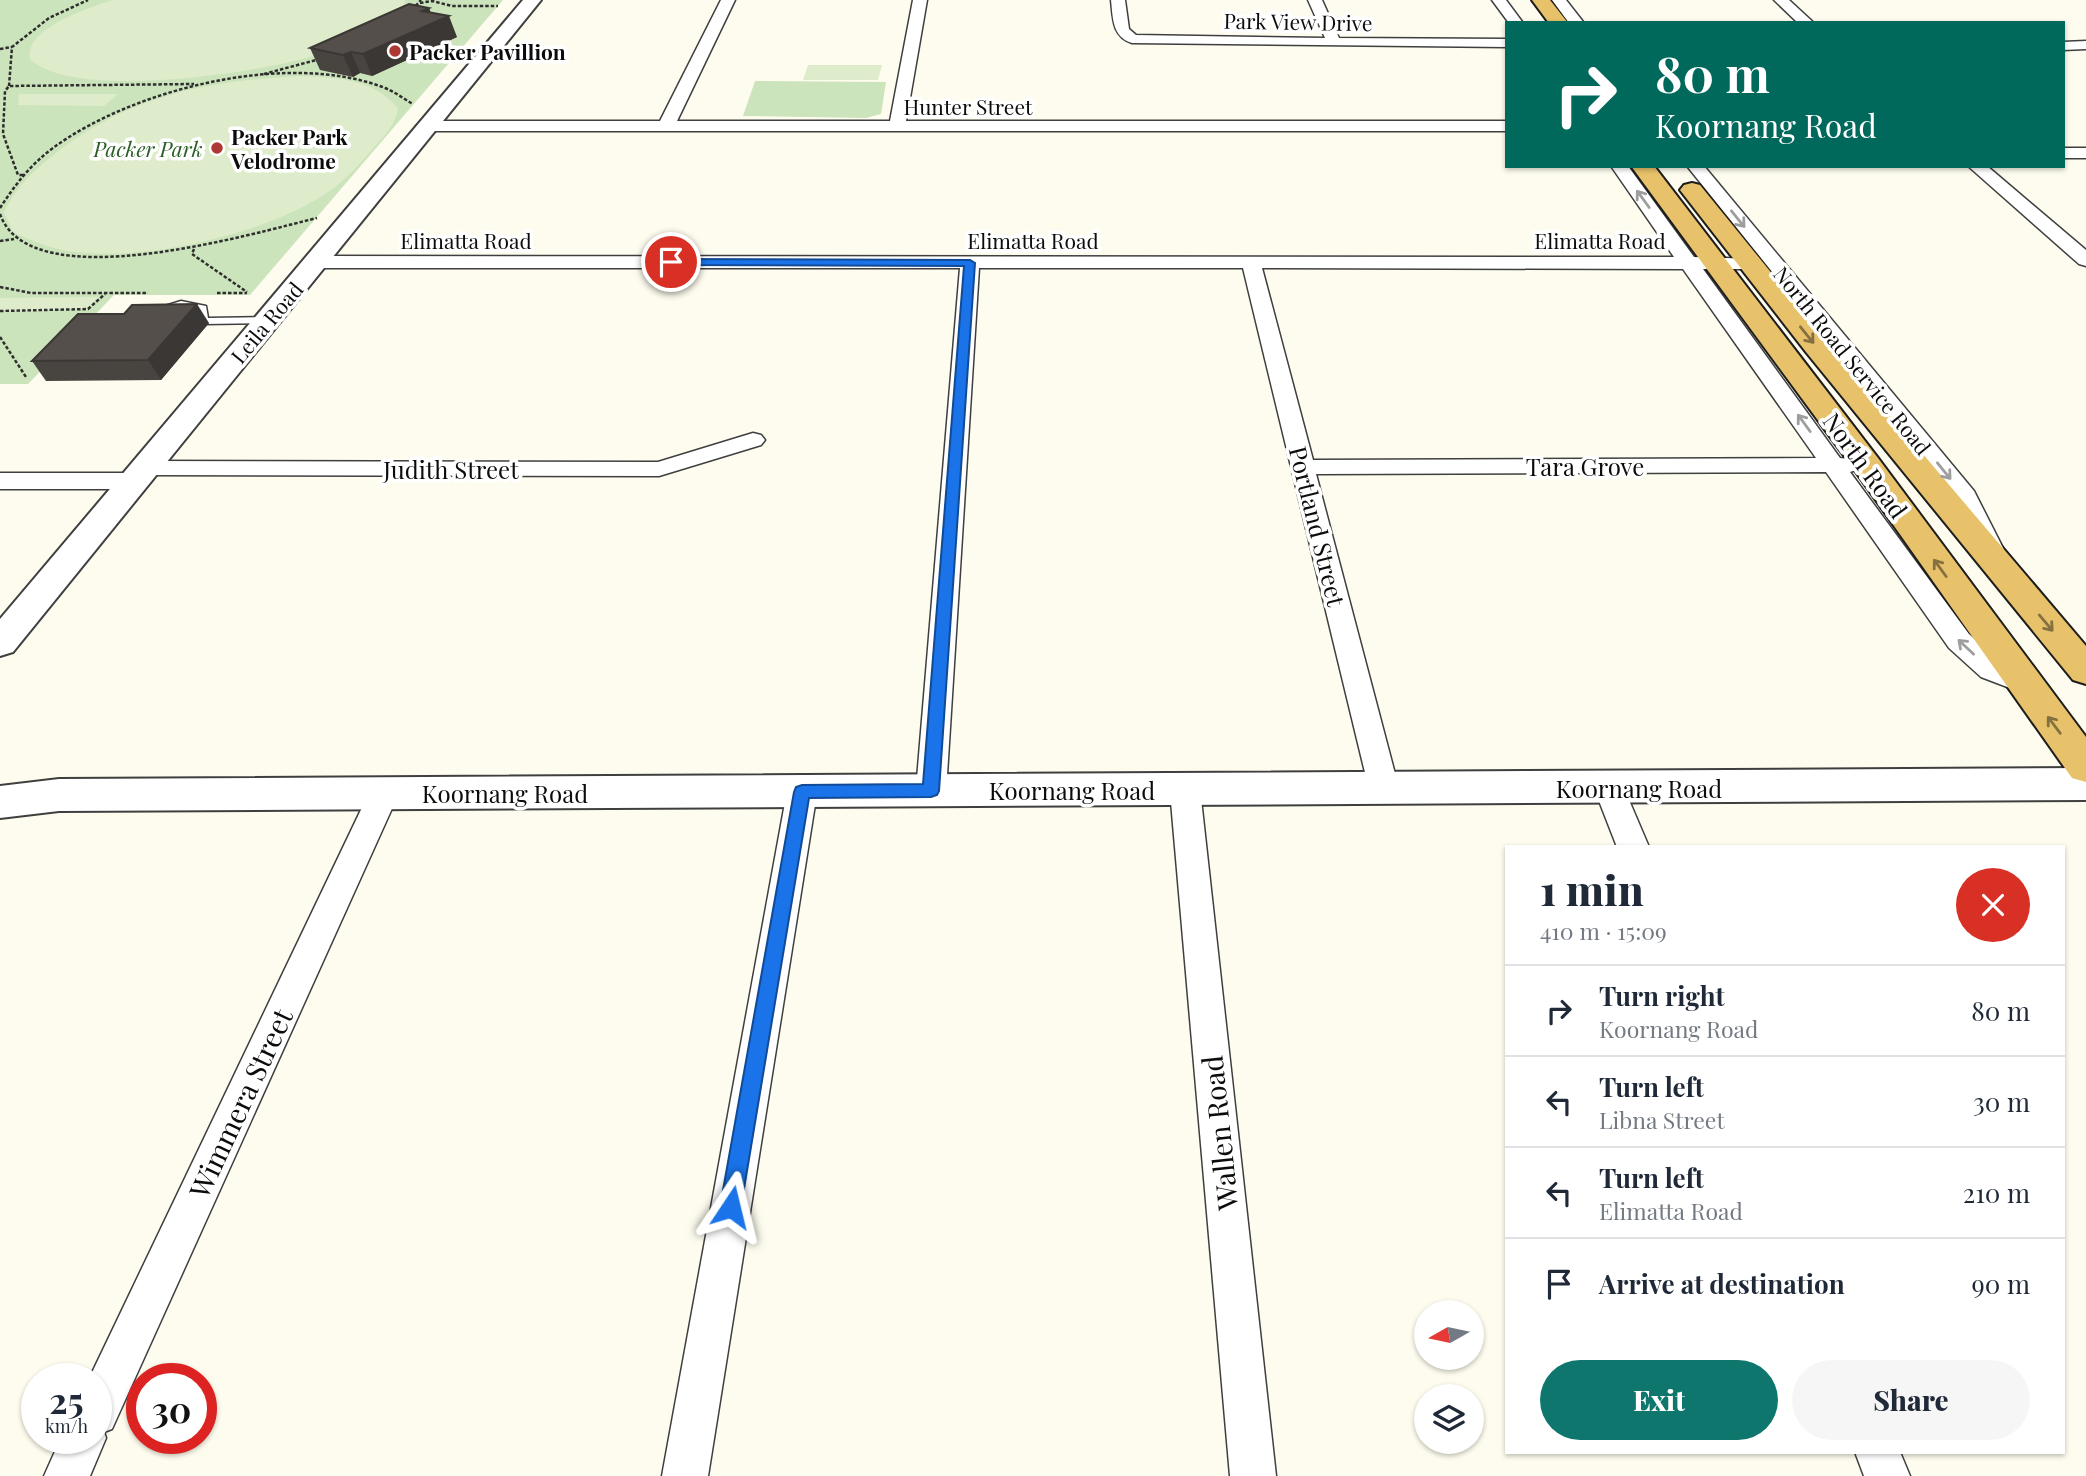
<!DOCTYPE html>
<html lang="en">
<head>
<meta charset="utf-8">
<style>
	:root { --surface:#fff; --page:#f6f6f7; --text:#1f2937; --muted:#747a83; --line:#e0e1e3; --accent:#0f766e }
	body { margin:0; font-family:"Playfair Display",serif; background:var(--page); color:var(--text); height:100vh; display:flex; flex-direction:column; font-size:26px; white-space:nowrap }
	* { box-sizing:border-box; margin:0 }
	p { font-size:23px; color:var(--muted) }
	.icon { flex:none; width:38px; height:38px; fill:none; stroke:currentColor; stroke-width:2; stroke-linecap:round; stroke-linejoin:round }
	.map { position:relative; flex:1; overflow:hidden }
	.side { position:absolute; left:1505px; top:845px; width:560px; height:609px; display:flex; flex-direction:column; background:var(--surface); border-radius:0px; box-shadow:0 2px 5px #0004 }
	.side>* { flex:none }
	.banner { position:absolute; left:1505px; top:21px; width:560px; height:147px; border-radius:0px; box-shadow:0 2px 5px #0004; background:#00695c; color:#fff; overflow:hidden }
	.needle { width:46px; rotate:261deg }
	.fabs { position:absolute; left:1414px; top:1300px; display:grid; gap:14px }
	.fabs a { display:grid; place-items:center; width:70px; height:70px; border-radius:50%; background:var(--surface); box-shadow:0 2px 5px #0004; font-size:35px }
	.speed { position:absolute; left:21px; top:1363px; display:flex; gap:14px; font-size:35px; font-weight:700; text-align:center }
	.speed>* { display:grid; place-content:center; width:91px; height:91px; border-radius:50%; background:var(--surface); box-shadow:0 2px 5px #0004; line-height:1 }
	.speed small { font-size:18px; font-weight:400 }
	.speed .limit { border:10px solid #d22; background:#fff; color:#111 }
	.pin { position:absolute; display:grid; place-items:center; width:60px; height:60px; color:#fff; margin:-30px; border:4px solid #fff; border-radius:50%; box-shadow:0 2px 7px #0007 }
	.me { position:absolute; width:77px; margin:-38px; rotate:10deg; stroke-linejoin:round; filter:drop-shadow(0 0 5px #0008) }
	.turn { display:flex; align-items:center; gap:24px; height:147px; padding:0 35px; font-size:32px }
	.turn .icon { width:91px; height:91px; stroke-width:2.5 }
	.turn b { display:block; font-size:49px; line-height:60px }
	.round { display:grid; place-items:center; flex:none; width:74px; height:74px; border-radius:37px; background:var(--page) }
	.head { display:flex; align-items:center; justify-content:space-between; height:119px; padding:0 35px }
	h1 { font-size:42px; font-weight:800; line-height:52px }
	.primary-button { display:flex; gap:14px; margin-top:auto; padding:14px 35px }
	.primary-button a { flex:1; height:80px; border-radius:42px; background:var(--accent); color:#fff; font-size:28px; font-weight:800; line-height:80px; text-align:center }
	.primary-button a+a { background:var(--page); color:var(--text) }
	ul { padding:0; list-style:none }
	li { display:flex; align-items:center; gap:21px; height:91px; padding:0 35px; border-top:2px solid var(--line) }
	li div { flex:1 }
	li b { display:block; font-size:26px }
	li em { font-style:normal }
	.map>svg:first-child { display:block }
</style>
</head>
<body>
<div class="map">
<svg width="2086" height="1476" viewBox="0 0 2086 1476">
	<rect width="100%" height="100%" fill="#fdfcee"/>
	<g fill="#cce4bb">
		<path d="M0 0H503L250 295H114L28 384H0Z"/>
		<path d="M755 81 886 82 881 114 866 118 743 116Z"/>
	</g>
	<g fill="#deeccc">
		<path d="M113 0H405V1L403 8C375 23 342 46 313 56 258 73 72 101 30 59 24 28 91 7 113 0Z"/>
		<path d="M808 65H882L878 80H803Z"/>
		<path d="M300 76C338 78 372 78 398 108 395 127 382 138 370 152 358 166 344 181 328 192 266 235 132 266 58 249 42 245 28 239 13 232L4 212C16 187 34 170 56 153 130 95 209 81 300 76Z"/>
		<path d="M19 94H118L104 106 18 105Z"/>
		<path d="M99 297 88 309 0 311V298Z"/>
	</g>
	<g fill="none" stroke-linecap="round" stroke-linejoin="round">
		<g stroke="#3f3f3f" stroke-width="3">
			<path id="service" d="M181 301 206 306 208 318 267 317 272 320 267 323 203 324 198 321 197 310 181 307 157 313 152 310Z"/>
		</g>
		<g stroke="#3f3f3f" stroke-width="3">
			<g id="minor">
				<path d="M721 0H735L677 121H890L913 0H927L906 121H1507V131H429L421 126 429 121H660Z"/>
				<path d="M1111 0H1125L1129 29 1136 35 1325 38 1308 0H1322L1339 38 1507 39V47L1132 43C1112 37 1113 18 1111 0Z"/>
				<path d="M1492 0H1506L1523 23H1509Z"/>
				<path d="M1552 0H1566L1584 23H1569Z"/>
				<path d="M1774 0H1789L1814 23H1798Z"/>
				<path d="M2086 41V49L2063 50V42Z"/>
				<rect x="2063" y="148" width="23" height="10"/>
				<path d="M1611 166H1628L1694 257 1756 259 1759 263 1756 267 1749 269H1703L1840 458 1856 460 1860 465 1856 470 1850 472 1969 634 2001 663 2033 676 2037 683 2033 690 2023 693 1981 677 1949 648 1826 472 1316 474 1399 789 1395 798 1384 801 1373 798 1369 789 1243 268H979L946 791 942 800 931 803 920 800 916 791 960 268H317L307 262 317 256 1674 257ZM1262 268 1683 269 1816 458 1313 460Z"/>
				<path d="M1687 166H1704L1974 491 2004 550 2000 556 1991 558 1982 556 1954 498Z"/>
				<path d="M1968 166H1987L2086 250V266L2079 264Z"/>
				<path d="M753 433 761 435 765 440 761 445 659 476 145 475 137 473 133 468 137 463 145 461 658 462Z"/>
				<path d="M0 473H134L143 476 146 481 143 486 134 489H0Z"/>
				<path d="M1609 776 1620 779 1649 847H1617L1594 788 1598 779Z"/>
				<path d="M1185 778 1196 781 1200 790 1276 1476H1230L1170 790 1174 781Z"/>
				<path d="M802 780 813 783 817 792 708 1476H662L787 792 791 783Z"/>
				<path d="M384 781 395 784 399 793 112 1429 104 1432 106 1438 90 1476H44L61 1438H96V1379H89L369 793 373 784Z"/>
				<path d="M1855 1452H1900L1910 1476H1864Z"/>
			</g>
		</g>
		<g stroke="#3f3f3f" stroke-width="4">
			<g id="tertiary">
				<path d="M523 0H541L13 652 0 656V619Z"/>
				<path d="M2086 768V800L59 811 0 818V786L59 779Z"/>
			</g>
		</g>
		<g stroke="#1d1d1d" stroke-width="4">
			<g id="trunk">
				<path d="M1532 0H1550L1568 23H1549Z"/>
				<path d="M1631 166H1654L1878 458 2086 737V782L2072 778 1856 472Z"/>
				<path d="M1692 183 1700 185 1826 340 2086 646V684L2073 680 1806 352 1680 190 1684 185Z"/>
			</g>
		</g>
		<g stroke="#2e2e2e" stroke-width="2.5" stroke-dasharray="3.5 2" stroke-linecap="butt">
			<path d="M420 3 432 1 452 6H498"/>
			<path d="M412 10 421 0"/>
			<path d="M0 49 12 47"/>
			<path d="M264 74 320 59"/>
			<path d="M9 86 12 47 49 18 88 0"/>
			<path d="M23 175H18L3 134 5 91 9 86 194 84"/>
			<path d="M0 208C15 185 30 165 53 148 133 89 289 50 385 88 395 92 404 99 413 104"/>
			<path d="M0 214C30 300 254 233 317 218"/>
			<path d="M0 241 14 239"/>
			<path d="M194 249 192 254 247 292"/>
			<path d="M0 287 31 293H148"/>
			<path d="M217 293H247"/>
			<path d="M0 311 88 309 105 294"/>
			<path d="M0 337 26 377"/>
		</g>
		<use href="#service" fill="#fff" fill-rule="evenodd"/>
		<use href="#minor" fill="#fff" fill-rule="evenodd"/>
		<use href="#tertiary" fill="#fff" fill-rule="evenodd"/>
		<use href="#trunk" fill="#e8c26a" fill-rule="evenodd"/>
	</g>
	<g fill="#484440">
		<path d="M429 8 431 13 457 37 372 76 360 73 353 77 320 70 310 48Z"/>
		<path d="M209 323 161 380 46 381 32 361Z"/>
	</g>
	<g fill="#3b3734">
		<path d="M429 8 434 23 449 16 457 37 372 76 363 54 422 11Z"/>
		<path d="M351 52 360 73 353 77 343 55Z"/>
		<path d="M197 304 209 323 161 380 148 360Z"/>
	</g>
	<g fill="#544f4a" stroke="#3b3734" stroke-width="2">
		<path d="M409 4 429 8 422 11 449 16 363 54 351 52 343 55 310 48Z"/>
		<path d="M197 304 148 360 32 361 78 314H124L132 305Z"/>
	</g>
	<defs><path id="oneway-shaft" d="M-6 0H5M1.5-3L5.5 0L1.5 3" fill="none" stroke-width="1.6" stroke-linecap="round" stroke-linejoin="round" transform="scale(1.75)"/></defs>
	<g stroke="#9e9e9e">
		<use href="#oneway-shaft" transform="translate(1643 199) rotate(-126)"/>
		<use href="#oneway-shaft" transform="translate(1738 219) rotate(51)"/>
		<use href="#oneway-shaft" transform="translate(1804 423) rotate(-126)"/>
		<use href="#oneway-shaft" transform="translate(1944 471) rotate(51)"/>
		<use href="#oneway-shaft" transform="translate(1966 647) rotate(-137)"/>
	</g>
	<g stroke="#857040">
		<use href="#oneway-shaft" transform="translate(1807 335) rotate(51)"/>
		<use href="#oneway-shaft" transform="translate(1940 568) rotate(-126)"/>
		<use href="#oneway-shaft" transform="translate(2046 623) rotate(50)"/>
		<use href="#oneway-shaft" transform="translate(2054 725) rotate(-127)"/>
	</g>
	<path fill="#1a73e8" stroke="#114b97" stroke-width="2" d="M671 259 970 260 975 263 939 791 937 795 931 797 809 798 741 1207 738 1215 731 1218 723 1215 720 1207 794 792 796 787 802 785 923 784 964 266 667 265 666 262Z"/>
	<g fill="#ae3833" stroke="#fff" stroke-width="2.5">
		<circle cx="395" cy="51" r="7"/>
		<circle cx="217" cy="148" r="7"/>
	</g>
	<g text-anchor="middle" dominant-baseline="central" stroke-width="7" stroke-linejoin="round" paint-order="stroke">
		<g font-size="21" fill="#0c0c0c" stroke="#fff">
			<text transform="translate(1298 21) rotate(1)">Park View Drive</text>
			<text x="968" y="106">Hunter Street</text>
			<text x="466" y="240">Elimatta Road</text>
			<text x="1033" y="240">Elimatta Road</text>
			<text x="1600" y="240">Elimatta Road</text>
			<text transform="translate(266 322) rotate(-50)">Leila Road</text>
			<text transform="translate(1853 360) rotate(51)">North Road Service Road</text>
		</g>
		<g font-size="21" font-weight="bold" fill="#0c0c0c" stroke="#fff" text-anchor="start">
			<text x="409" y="51">Packer Pavillion</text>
			<text x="231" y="136">Packer Park<tspan x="231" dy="24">Velodrome</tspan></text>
		</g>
		<g font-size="21" font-style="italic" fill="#2a5d24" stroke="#fff">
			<text x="148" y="148">Packer Park</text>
		</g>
		<g font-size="24" fill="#0c0c0c" stroke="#fff">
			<text transform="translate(1866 465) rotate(54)">North Road</text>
			<text x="1585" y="466">Tara Grove</text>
			<text x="451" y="469">Judith Street</text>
			<text transform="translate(1318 526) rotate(76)">Portland Street</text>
			<text x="1639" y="788">Koornang Road</text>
			<text x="1072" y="790">Koornang Road</text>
			<text x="505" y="793">Koornang Road</text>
		</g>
		<g font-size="28" fill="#0c0c0c" stroke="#fff">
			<text transform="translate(240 1103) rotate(-65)">Wimmera Street</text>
			<text transform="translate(1219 1133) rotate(-96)">Wallen Road</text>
		</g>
	</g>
</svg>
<div class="fabs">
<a><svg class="needle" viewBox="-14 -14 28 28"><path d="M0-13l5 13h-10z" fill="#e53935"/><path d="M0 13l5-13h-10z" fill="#747a83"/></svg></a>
<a><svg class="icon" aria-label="layers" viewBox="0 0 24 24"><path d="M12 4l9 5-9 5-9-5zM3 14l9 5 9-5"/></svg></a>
</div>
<div class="speed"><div>25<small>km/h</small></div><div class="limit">30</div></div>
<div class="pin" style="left:671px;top:262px;background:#d93025"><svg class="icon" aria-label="arrive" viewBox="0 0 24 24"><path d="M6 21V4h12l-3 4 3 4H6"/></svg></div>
<svg class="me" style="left:731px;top:1207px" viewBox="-20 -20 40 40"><path d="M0-17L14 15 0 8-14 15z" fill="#1a73e8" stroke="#fff" stroke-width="4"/></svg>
<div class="banner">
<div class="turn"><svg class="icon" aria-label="right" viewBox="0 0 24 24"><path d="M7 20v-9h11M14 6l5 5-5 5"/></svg><div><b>80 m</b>Koornang Road</div></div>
</div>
<section class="side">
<div class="head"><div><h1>1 min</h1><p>410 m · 15:09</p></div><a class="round" style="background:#d93025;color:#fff"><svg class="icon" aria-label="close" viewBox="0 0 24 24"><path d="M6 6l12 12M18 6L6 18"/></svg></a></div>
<ul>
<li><svg class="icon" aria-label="right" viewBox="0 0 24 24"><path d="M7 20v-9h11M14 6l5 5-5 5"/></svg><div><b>Turn right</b><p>Koornang Road</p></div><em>80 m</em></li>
<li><svg class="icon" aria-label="left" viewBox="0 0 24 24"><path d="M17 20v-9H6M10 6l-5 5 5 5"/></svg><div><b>Turn left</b><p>Libna Street</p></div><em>30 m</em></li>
<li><svg class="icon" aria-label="left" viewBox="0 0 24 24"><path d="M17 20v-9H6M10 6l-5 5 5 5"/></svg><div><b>Turn left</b><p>Elimatta Road</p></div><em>210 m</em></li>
<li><svg class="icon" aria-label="arrive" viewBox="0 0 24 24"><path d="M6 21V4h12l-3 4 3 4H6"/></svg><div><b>Arrive at destination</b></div><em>90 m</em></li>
</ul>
<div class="primary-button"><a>Exit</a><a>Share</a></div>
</section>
</div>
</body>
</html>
